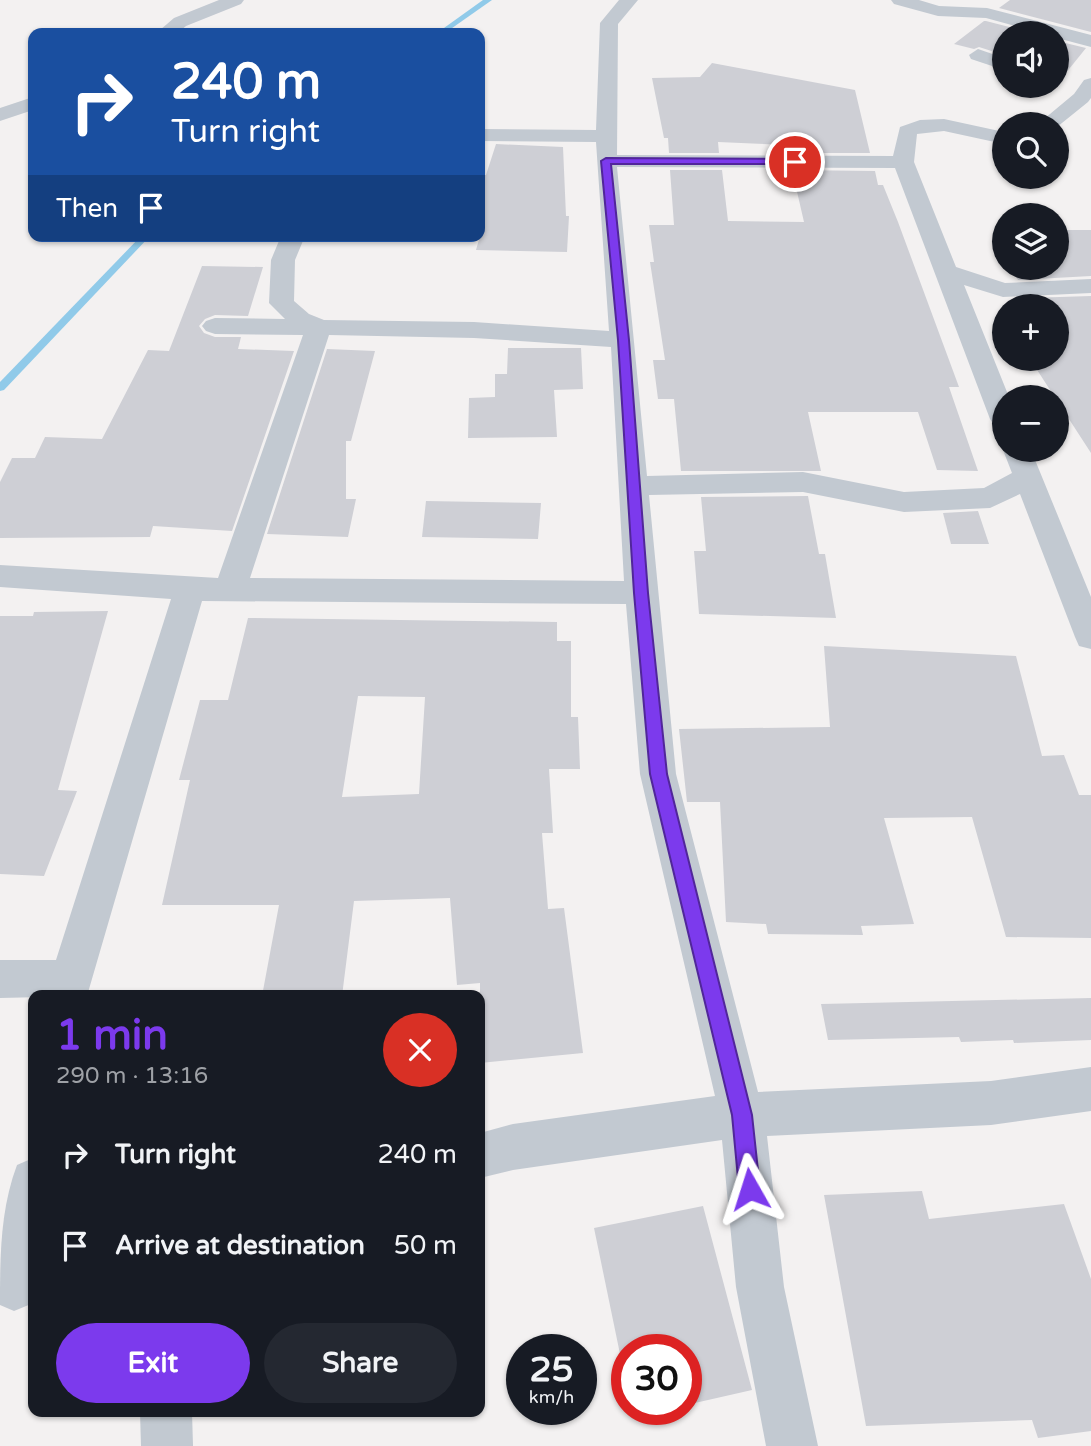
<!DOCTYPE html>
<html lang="en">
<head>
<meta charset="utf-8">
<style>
	:root { --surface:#171b24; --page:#242831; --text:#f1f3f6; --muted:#9ea1a6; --accent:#7c3aed }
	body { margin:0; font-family:"Varela Round",sans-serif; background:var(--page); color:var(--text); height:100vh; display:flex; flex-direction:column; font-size:26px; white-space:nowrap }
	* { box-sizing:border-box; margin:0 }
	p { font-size:23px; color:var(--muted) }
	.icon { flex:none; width:38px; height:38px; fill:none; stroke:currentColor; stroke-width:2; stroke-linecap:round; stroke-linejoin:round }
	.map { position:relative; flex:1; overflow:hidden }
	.panel { position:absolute; left:28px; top:990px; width:457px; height:427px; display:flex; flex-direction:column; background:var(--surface); border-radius:14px; box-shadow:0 2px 5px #0004 }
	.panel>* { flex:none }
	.hud { position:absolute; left:28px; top:28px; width:457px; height:214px; border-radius:14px; box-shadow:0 2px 5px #0004; background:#1a4fa0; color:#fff; overflow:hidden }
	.controls { position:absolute; left:992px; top:21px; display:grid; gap:14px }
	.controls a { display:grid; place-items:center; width:77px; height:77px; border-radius:50%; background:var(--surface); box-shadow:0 2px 5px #0004; font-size:35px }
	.speed { position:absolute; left:506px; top:1334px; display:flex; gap:14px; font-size:35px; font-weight:700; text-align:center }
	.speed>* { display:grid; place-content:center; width:91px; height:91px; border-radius:50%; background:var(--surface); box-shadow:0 2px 5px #0004; line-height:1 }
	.speed small { font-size:18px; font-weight:400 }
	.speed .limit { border:10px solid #d22; background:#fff; color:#111 }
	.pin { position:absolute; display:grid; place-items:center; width:60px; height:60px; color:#fff; margin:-30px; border:4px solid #fff; border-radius:50%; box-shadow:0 2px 7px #0007 }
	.me { position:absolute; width:77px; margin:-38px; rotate:354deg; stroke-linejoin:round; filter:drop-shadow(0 0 5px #0008) }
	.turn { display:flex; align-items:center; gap:24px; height:147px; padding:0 28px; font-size:32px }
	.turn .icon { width:91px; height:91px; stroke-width:2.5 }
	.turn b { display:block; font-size:49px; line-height:60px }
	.then { display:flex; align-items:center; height:66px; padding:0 28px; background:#0003; gap:14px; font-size:26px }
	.round { display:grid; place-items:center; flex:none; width:74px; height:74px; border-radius:37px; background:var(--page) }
	.headline { display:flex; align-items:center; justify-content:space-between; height:119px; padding:0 28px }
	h1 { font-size:42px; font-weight:700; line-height:52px; color:var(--accent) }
	.button { display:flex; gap:14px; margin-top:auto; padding:14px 28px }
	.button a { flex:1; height:80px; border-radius:42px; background:var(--accent); color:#fff; font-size:28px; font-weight:700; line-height:80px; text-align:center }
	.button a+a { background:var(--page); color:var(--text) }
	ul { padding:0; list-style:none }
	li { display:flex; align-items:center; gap:21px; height:91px; padding:0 28px }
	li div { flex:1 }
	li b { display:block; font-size:26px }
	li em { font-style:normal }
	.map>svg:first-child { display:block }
</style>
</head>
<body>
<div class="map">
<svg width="1091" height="1446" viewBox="0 0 1091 1446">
	<rect width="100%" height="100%" fill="#f3f1f1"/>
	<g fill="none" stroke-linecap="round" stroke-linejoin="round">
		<g fill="#90cae9" fill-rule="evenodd">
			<path d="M483 0H492L445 33H437Z"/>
			<path d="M141 236H150L4 390 0 391V382Z"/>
		</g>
	</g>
	<g fill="#cecfd5" fill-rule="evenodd">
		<path d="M1010 0H1091V32L999 8Z"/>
		<path d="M984 21H986L1032 33H1004V55L979 47 974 49 954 44Z"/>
		<path d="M1057 41 1086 48 1057 84Z"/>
		<path d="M712 63 855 90 870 153H788L786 145 718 142 719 153H669L668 138H664L652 78 700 77Z"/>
		<path d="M496 144 563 147 566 216H569L567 252 476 250 480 236V175H486Z"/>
		<path d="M670 170H722L728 221 804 222 792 170 875 171 878 185H883L898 222 959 387H949L978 471 937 470 918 412H808L821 471H681L674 399H658L653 360H665L650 262H654L649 225H674Z"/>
		<path d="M1057 230H1091V276L1018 280 1011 268H1057Z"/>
		<path d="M202 266 263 267 248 316 215 315 205 319 199 326 204 333 215 337H241L238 349 294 351 232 531 153 526 150 537 0 538V482L12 458H35L45 437 102 439 148 350 169 351Z"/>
		<path d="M1091 296V453L1030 359H1057V306H1032L1028 298Z"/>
		<path d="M508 348H581L583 389 554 390 557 437 468 438 469 398 495 397V374H507Z"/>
		<path d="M327 349 375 351 351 441H346V499H356L348 537 267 534Z"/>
		<path d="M808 496 819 554H825L836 618 699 614 694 551H706L701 497Z"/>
		<path d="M426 501 541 503 538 539 422 537Z"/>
		<path d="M978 511 989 544H951L943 513Z"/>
		<path d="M108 611 58 790 77 791 44 876 0 874V616H33L34 612Z"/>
		<path d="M248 618 557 622V641H571V717H578L580 769H549L553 833H542L548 909 564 908 583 1053 480 1063V983L457 985 450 898 354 901 342 996H262L279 905H162L190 780H179L200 700H228ZM358 696 425 697 419 794 342 797Z"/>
		<path d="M824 646 1016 656 1042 756 1064 755 1079 795H1091V938L1006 937 972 817 884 818 914 924 861 926 863 935 768 934 766 924 726 922 720 802H687L679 729 830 727Z"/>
		<path d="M1091 998V1040L1014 1043 1013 1040 961 1042 959 1037 828 1040 821 1004Z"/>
		<path d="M922 1191 929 1219 1064 1204 1091 1279V1431L1038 1438 1032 1420 866 1426 824 1195Z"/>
		<path d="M703 1206 752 1390 686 1405V1349H626V1383L594 1228Z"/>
	</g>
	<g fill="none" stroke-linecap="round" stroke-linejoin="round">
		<g fill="#c2c9d1" fill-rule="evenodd">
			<path d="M219 0H244L241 4 186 26 180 31 181 33H162L160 30 174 18Z"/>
			<path d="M619 0H638L618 24 617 155 893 156 900 127 920 120 944 119 1004 132V144L944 131 917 134 914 162 956 267 1005 283 1091 279V293L1003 297 964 285 1009 397H1004V428L994 425 990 419 895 168 617 167 647 476 803 472 904 492 984 488 1012 473 1003 450 1004 447V450H1031L1091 597V649L1079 646 1075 637 1020 494 990 508 904 512 803 492 649 495 676 774 758 1092 991 1081 1091 1067V1111L991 1125 767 1136 784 1287 818 1446H766L736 1287 722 1140 513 1170 480 1178V1133L513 1124 715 1096 640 774 626 604 202 601 87 996 0 998V960H56L171 599 0 587V565L218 578 303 335 215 334 206 331 202 326 206 321 215 318 285 319 269 303 271 260 281 236H305L295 260 294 301 309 314 324 320 474 322 609 331 596 142 480 141V129L596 130 600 23ZM329 335 474 338 611 347 624 581 250 578Z"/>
			<path d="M891 0H919L939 6 987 8 1091 35V47L1057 38V33H1041L986 18 938 16 894 4Z"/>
			<path d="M978 49 1004 58V70L971 59 969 55Z"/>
			<path d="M1091 78V98L1088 102 1057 127V124H1038L1074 94 1084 80Z"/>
			<path d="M33 97V110L0 121V108Z"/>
			<path d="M33 1158V1299L31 1304 14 1311 0 1305C0 1258 0 1210 17 1165Z"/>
			<path d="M140 1412H192L193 1446H141Z"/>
		</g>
	</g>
	<path fill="#7c3aed" stroke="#51269a" stroke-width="2" d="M606 158 795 159 800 162 795 164H611L629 340 648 593 667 774 752 1115 760 1189 757 1196 750 1199 742 1196 739 1189 732 1115 650 774 634 593 618 340 601 161Z"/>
</svg>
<div class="controls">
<a><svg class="icon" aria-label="sound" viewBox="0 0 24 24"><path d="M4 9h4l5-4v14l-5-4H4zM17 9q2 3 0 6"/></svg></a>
<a><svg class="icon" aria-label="search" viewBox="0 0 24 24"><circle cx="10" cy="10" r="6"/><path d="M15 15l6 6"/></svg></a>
<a><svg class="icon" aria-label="layers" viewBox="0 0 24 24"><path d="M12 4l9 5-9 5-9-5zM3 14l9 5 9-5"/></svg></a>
<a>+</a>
<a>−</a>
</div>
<div class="speed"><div>25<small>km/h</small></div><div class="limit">30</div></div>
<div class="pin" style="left:795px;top:162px;background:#d93025"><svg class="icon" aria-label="arrive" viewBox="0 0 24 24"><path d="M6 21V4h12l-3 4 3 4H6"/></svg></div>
<svg class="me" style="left:750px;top:1189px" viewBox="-20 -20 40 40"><path d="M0-17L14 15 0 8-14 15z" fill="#7c3aed" stroke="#fff" stroke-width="4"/></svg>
<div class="hud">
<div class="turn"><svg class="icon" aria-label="right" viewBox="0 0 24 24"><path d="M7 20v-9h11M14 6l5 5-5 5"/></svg><div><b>240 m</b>Turn right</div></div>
<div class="then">Then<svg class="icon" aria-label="arrive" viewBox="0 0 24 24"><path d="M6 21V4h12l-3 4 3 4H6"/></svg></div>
</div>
<section class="panel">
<div class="headline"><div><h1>1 min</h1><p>290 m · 13:16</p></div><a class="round" style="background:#d93025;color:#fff"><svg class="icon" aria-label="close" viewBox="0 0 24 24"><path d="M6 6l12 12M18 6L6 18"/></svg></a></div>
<ul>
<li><svg class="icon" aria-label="right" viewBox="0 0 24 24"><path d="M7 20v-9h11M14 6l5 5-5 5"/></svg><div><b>Turn right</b></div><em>240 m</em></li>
<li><svg class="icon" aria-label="arrive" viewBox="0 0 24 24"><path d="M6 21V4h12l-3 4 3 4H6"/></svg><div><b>Arrive at destination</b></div><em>50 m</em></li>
</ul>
<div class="button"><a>Exit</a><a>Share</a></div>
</section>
</div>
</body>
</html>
